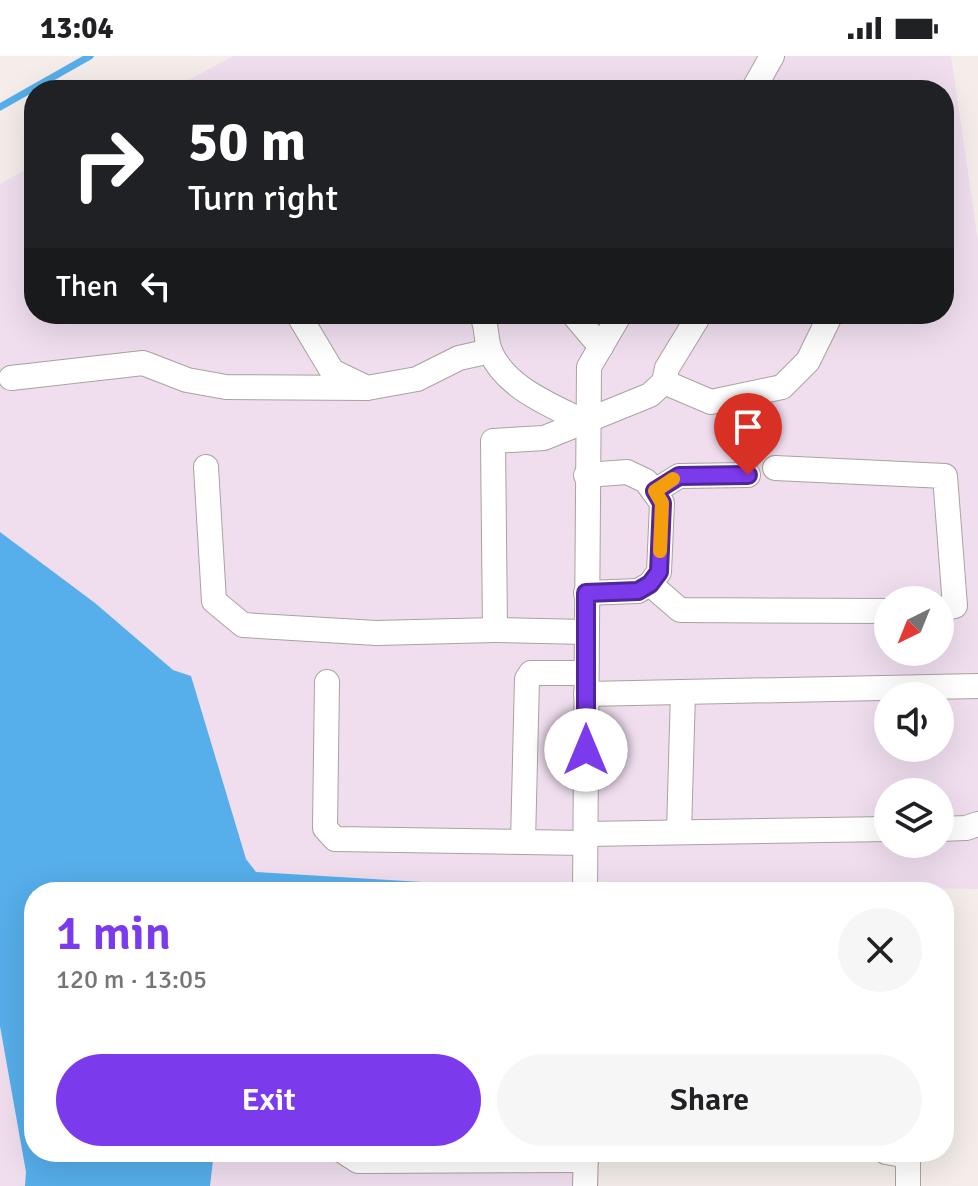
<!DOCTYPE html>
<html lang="en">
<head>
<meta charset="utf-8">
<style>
	:root { --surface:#fff; --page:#f6f6f6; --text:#202124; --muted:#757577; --accent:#7c3aed }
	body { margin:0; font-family:Signika,sans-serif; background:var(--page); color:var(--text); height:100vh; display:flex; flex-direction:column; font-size:30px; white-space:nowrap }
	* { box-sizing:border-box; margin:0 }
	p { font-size:26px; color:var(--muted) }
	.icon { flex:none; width:44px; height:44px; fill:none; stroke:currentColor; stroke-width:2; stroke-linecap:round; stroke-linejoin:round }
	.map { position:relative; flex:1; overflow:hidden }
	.details { position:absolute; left:24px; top:826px; width:930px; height:280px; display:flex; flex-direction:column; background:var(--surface); border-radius:32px; box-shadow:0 8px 32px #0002 }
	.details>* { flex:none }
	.hud { position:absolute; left:24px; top:24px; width:930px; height:244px; border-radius:32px; box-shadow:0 8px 32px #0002; background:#202124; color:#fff; overflow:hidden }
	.needle { width:52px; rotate:223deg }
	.fabs { position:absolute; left:874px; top:530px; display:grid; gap:16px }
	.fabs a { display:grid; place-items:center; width:80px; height:80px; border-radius:50%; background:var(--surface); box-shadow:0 8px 32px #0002; font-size:40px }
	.pin { position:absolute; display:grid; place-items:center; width:68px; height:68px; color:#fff; margin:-82px -34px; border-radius:50% 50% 50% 0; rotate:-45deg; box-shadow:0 0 8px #0007 }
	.pin .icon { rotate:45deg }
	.me { position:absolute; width:88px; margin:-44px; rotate:0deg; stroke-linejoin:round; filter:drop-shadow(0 0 6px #0008) }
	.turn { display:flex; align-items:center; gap:28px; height:168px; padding:0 32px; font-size:36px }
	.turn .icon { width:104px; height:104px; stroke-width:2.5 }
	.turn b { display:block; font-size:56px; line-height:68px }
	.then { display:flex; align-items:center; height:76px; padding:0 32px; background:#0003; gap:16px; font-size:30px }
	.round { display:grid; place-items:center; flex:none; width:84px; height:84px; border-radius:42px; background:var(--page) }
	.headline { display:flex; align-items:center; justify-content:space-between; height:136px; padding:0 32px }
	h1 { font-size:48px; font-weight:600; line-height:60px; color:var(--accent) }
	.action { display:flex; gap:16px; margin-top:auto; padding:16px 32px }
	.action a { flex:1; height:92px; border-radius:48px; background:var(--accent); color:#fff; font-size:32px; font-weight:600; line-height:92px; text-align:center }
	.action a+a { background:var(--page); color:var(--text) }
	.status { display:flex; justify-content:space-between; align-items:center; height:56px; padding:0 40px; background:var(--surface); direction:ltr }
	.status svg { height:22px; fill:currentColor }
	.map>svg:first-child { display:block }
</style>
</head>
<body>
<div class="status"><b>13:04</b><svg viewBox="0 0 49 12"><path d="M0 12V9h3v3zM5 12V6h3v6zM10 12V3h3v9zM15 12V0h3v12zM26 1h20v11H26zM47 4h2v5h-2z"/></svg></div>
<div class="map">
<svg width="978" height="1130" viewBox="0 0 978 1130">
	<rect width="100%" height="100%" fill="#f4edea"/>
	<path fill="#f0deef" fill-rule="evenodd" d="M233 0H951L978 185V833L599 827V836H34V1096H599V1130H0V128L34 109V258H944V34H171ZM888 544H940V596H888ZM888 640H940V692H888ZM888 736H940V788H888Z"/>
	<path fill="#56aeea" d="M0 476 95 547 173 614 191 620 246 803 256 816 522 832 520 836H34V1096H214L210 1130H25L26 1116 0 970Z"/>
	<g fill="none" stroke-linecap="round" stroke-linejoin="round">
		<g stroke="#56aeea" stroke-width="7">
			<path d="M0 51 90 0"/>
			<path d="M651 836H653"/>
		</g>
		<g stroke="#a9a3a0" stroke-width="26">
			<g id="minor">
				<path d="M753 34 772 0"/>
				<path d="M298 258 332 315 367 332 417 323 459 302 490 295"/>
				<path d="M481 258C488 270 485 283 490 295 506 333 552 349 586 367"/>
				<path d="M573 258 601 291"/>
				<path d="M11 322 143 307 187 324 226 331 367 332"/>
				<path d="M664 326 711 346 782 331 808 305 831 258"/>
				<path d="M206 411 214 545 243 569 376 577 495 574"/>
				<path d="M775 412 945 420 955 550 940 553"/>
				<path d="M586 419 627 416 646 425 662 447 659 516 650 528 638 535 586 537"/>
				<path d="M655 435 679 420 748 419"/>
				<path d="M650 528 680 554 888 555"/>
				<path d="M586 576 495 574 493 385 544 382 650 339 664 326 667 312 700 258"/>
				<path d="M327 626 325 772 335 783 585 787"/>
				<path d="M586 638 978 630"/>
				<path d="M940 773 966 772 978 768"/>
				<path d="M679 776 683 636"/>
				<path d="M586 778 888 773"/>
				<path d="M523 786 527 623 531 617H586"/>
				<path d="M585 836 589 311 620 258"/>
				<path d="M344 1096 358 1105 586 1104"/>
				<path d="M886 1096 908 1100V1130"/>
				<path d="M585 1130 586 1096"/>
			</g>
		</g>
		<use href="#minor" stroke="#fff" stroke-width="24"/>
	</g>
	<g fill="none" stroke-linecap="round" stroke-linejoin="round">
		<g stroke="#51269a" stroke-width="20">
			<path id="route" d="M586 694V537L638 535 650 528 659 516 662 447 655 435 679 420 748 419"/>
		</g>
		<use href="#route" stroke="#7c3aed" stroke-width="14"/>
		<path stroke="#f59e0b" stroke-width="14" d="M660 495 662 447 655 435 673 423"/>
	</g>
</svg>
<div class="fabs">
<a><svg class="needle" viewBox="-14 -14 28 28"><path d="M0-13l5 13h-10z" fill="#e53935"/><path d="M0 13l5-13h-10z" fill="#757577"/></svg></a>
<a><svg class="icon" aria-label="sound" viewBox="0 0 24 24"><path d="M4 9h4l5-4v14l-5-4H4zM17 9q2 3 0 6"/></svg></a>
<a><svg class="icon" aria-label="layers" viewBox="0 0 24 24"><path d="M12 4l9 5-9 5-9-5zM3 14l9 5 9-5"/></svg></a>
</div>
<div class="pin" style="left:748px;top:419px;background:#d93025"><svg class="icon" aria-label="arrive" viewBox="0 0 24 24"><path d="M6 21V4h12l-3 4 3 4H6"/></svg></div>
<svg class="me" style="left:586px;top:694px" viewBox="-20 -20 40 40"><circle r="19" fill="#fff"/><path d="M0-13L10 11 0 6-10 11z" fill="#7c3aed"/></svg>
<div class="hud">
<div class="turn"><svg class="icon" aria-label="right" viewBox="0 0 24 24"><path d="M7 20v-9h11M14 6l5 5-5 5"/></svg><div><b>50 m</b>Turn right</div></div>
<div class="then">Then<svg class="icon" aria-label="left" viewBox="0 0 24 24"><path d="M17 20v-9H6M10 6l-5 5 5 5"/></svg></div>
</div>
<section class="details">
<div class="headline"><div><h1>1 min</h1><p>120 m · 13:05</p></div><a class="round"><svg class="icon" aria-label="close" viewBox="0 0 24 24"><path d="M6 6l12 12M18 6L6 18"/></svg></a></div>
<div class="action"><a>Exit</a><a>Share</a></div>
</section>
</div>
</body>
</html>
